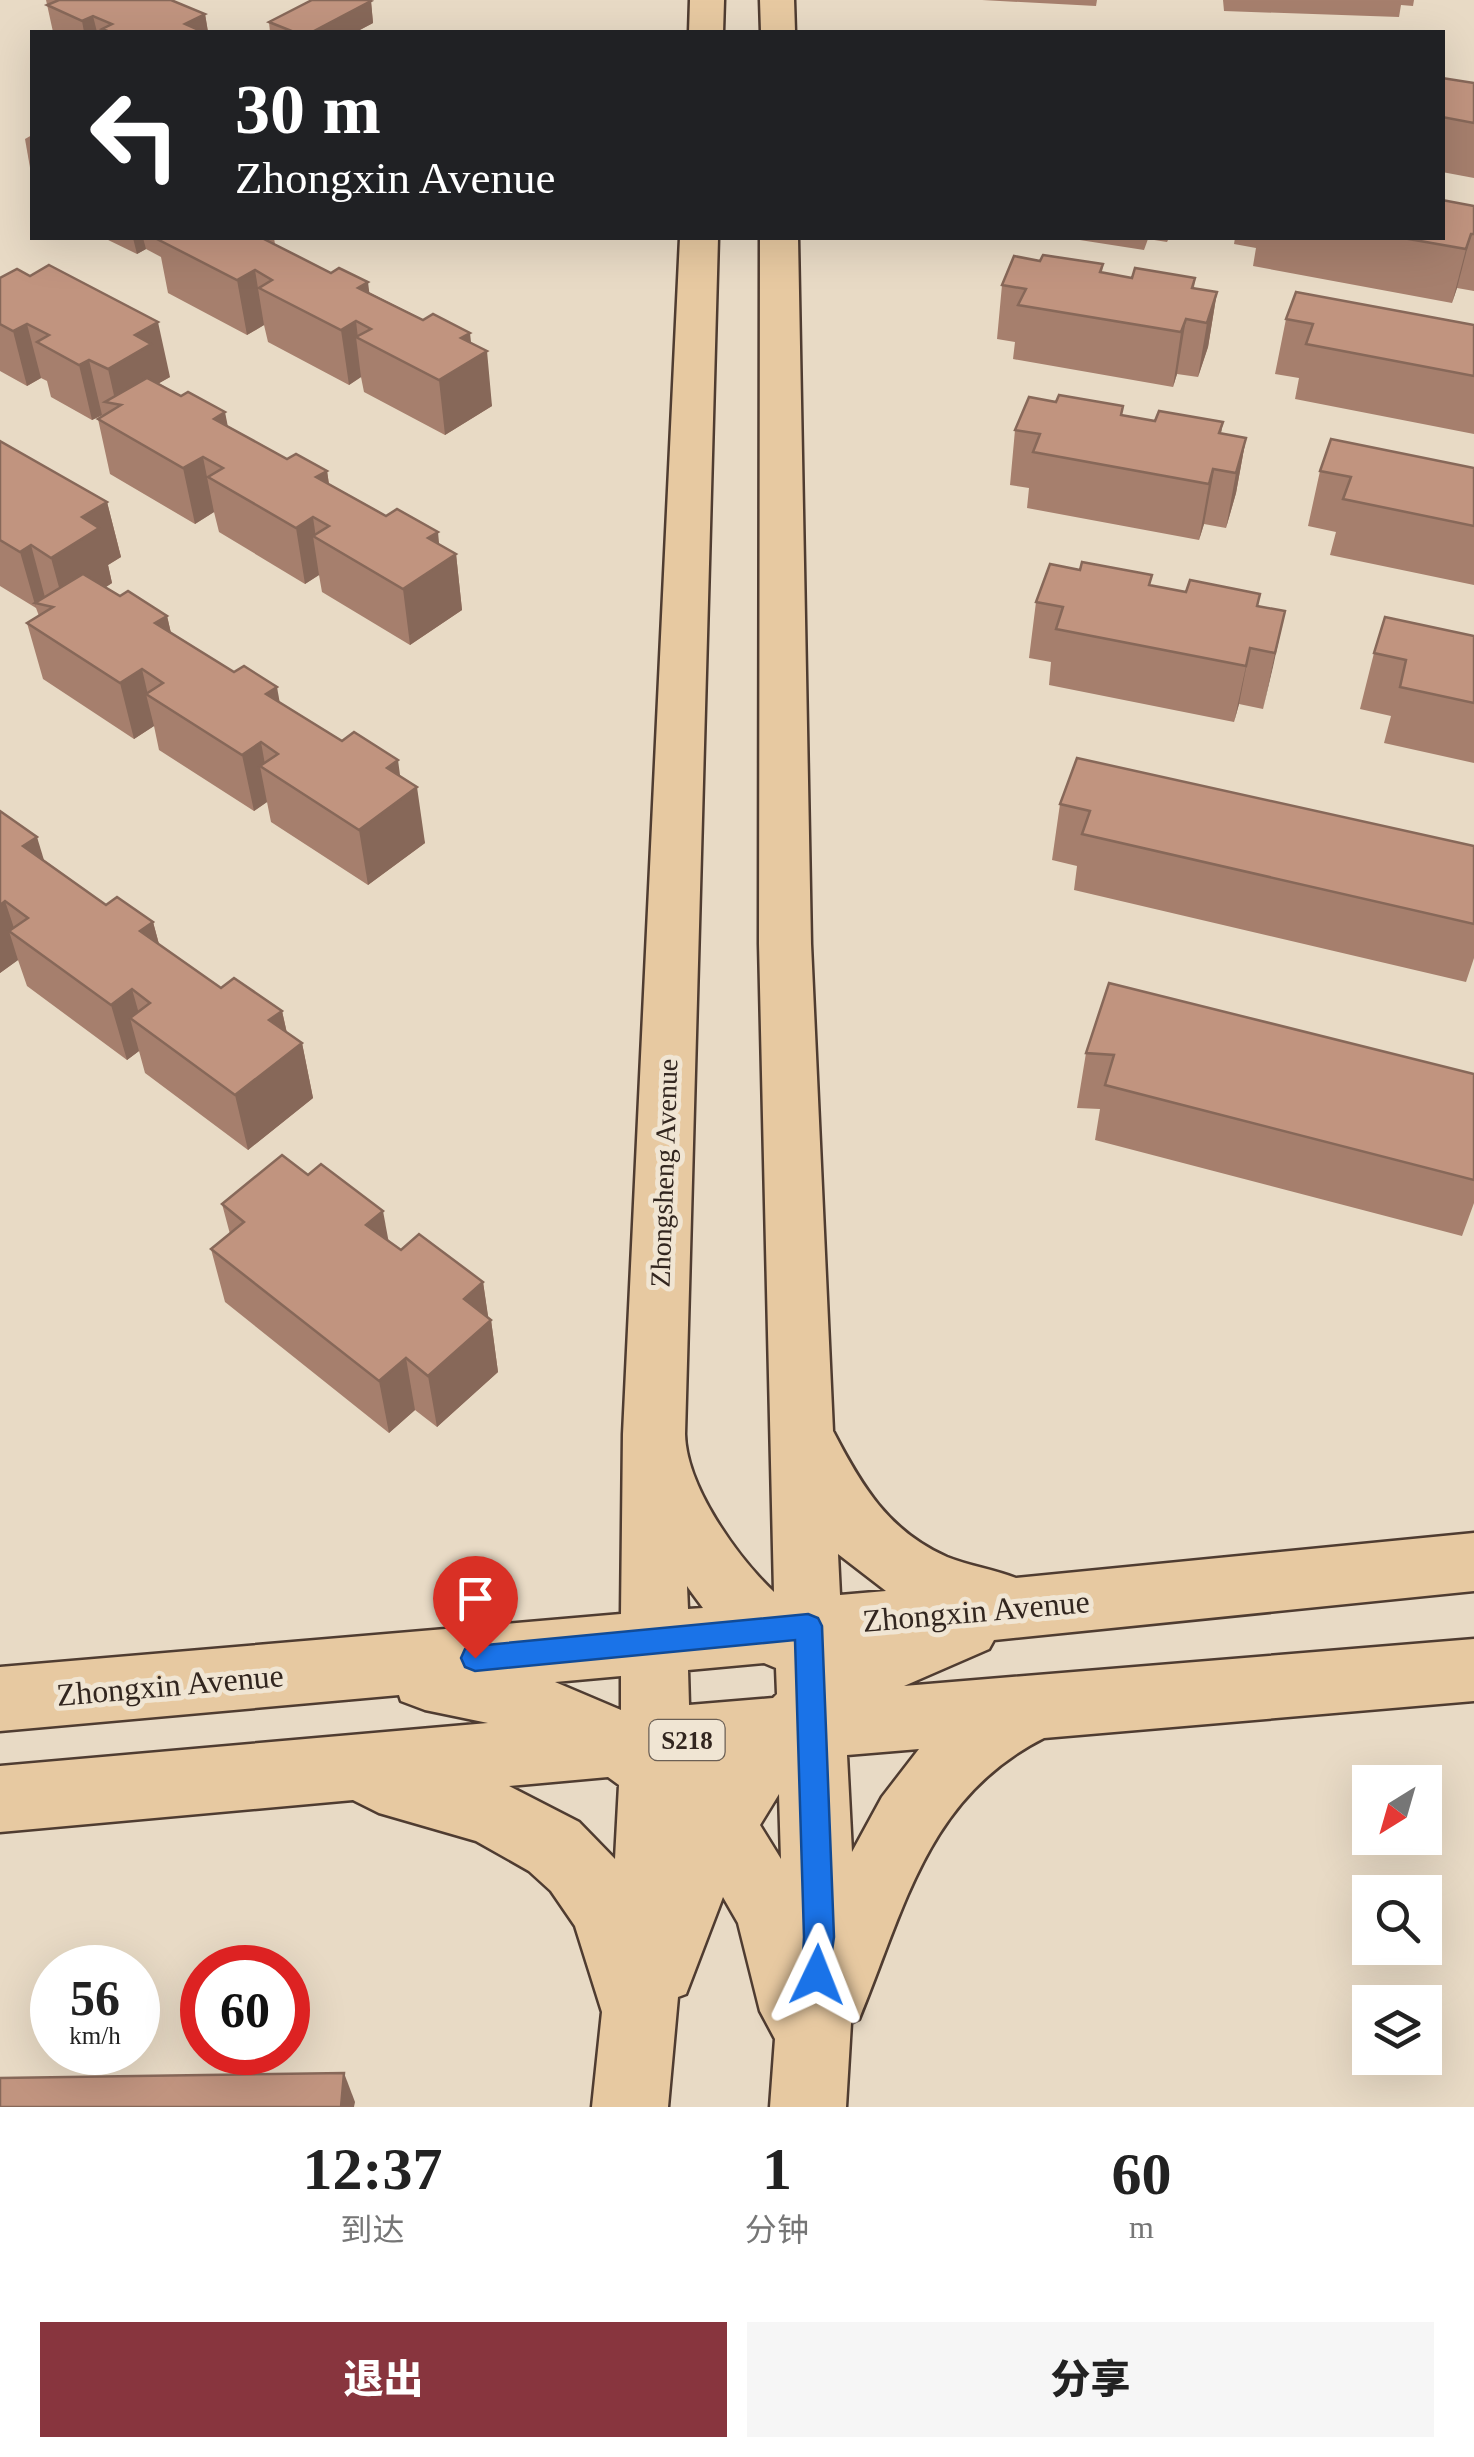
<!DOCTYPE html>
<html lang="zh">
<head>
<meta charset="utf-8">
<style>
	:root { --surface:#fff; --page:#f6f6f6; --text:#222; --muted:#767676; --accent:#88353e }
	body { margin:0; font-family:"Times New Roman","Noto Sans SC",serif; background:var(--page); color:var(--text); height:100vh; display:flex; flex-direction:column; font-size:38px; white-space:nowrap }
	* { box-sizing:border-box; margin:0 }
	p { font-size:32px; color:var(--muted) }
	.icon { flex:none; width:55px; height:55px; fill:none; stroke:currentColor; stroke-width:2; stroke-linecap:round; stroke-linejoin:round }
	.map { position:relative; height:2107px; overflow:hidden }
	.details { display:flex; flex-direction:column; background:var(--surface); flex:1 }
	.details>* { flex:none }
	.banner { position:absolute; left:30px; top:30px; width:1415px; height:210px; border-radius:0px; box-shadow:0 10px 40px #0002; background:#202124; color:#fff; overflow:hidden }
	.needle { width:65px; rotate:217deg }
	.buttons { position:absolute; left:1352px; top:1765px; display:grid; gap:20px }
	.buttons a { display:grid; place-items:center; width:90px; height:90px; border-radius:0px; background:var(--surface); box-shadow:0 10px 40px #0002; font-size:50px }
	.speed { position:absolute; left:30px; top:1945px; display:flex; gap:20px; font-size:50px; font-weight:700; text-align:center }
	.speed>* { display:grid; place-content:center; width:130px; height:130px; border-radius:50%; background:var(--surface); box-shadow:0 10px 40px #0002; line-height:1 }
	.speed small { font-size:25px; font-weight:400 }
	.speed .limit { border:15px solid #d22; background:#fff; color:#111 }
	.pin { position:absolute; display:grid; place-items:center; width:85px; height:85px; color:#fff; margin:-102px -42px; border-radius:50% 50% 50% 0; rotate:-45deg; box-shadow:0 0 10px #0007 }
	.pin .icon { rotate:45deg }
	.me { position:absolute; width:110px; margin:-55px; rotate:2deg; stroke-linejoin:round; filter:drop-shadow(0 0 8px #0008) }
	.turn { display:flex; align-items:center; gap:35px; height:210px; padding:0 40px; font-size:45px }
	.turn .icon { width:130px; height:130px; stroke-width:2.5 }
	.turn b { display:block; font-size:70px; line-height:85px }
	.eta { display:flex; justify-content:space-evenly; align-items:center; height:170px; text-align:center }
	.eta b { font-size:60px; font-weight:800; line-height:70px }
	.primary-button { display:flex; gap:20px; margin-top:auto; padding:20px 40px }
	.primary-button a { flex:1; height:115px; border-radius:0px; background:var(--accent); color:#fff; font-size:40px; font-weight:800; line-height:115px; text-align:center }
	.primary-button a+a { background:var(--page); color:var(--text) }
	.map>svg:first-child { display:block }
</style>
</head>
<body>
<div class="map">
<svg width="1474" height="2107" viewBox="0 0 1474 2107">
	<rect width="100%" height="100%" fill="#e8dac5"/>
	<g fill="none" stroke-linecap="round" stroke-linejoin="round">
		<g stroke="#4f3c31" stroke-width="5">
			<g id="primary">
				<path d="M690 0H724L723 32H689Z"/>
				<path d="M760 0H794L795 32H761Z"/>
				<path d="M680 238H718L685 1434C686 1486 737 1557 774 1592L759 944 760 238H798L811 944 833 1431C861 1485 888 1531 947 1557 969 1566 993 1569 1016 1578L1474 1533V1591L994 1640 989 1649 904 1686 1474 1639V1701L1044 1738C927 1797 905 1908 859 2019L851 2023 846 2107H770L775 2039 760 2011 738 1923 723 1897 686 1994 678 1997 668 2107H592L602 2012 575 1926 551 1891 529 1871 476 1841 379 1813 353 1800 0 1832V1766L488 1723 425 1710 401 1701 399 1695 0 1731V1667L621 1614 623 1434ZM838 1554 886 1591 840 1595ZM687 1586 689 1589 703 1608 688 1609ZM764 1663 776 1668 777 1694 773 1698 689 1705 688 1670ZM621 1676V1710L555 1682ZM919 1749 882 1797 852 1852 847 1755ZM608 1777 619 1785 615 1859 579 1822 509 1786ZM779 1794 781 1859 760 1825Z"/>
			</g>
		</g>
		<use href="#primary" fill="#e7c9a1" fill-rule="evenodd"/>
	</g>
	<g fill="#a67f6d">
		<path d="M46 0H171L205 14 208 32H53Z"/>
		<path d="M982 0H1097L1096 6Z"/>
		<path d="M1223 0H1414L1413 6 1401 5 1399 17 1224 11Z"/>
		<path d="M371 1 373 23 356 32H270L269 22Z"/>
		<path d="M1442 78 1474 83V178L1442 172Z"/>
		<path d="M32 135V179L25 139Z"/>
		<path d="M1474 206V291L1457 288 1452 303 1253 266 1256 248 1234 244 1235 238H1442Z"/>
		<path d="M104 238H274L275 244 471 344 492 406 445 435 364 392 361 377 349 385 268 342 264 325 247 335 168 293 161 257 146 249 137 254Z"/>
		<path d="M1067 238H1169L1167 242 1148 239 1144 250Z"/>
		<path d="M1040 261 1103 264 1102 272 1132 278H1195L1194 288 1217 292 1208 347 1198 377 1177 374 1173 387 1013 359 1015 342 997 339 1002 285Z"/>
		<path d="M0 278 170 377 159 383 228 426 287 459 327 471 329 484 456 554 462 610 410 645 322 592 319 575 305 584 219 532 214 512 195 524 110 474 98 419 103 415 92 420 51 397 47 381 41 378 27 386 0 371Z"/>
		<path d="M1286 319 1474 325V434L1295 399 1299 378 1275 374Z"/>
		<path d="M1122 415 1155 421 1223 422 1221 433 1246 438 1236 493 1226 528 1204 524 1199 540 1027 508 1029 488 1010 485 1015 430Z"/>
		<path d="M0 441 107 502 121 557 108 565 112 583 106 587 120 596 167 616 171 633 280 703 401 776 425 843 368 885 271 822 267 802 254 811 159 750 154 726 134 739 43 679 27 623 39 616 36 608 0 586Z"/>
		<path d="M1474 468V585L1330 555 1336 532 1308 526 1320 471Z"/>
		<path d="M1080 570 1152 575 1150 585 1285 611 1263 709 1239 704 1234 722 1049 685 1051 662 1029 658 1036 602Z"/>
		<path d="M1474 636V763L1384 743 1391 716 1360 709 1374 653Z"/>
		<path d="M1060 804 1474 846V958L1466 982 1074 890 1077 866 1052 860Z"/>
		<path d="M0 811 44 860 106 905 153 922 159 944 221 988 282 1011 287 1033 302 1043 313 1098 248 1150 145 1073 139 1051 127 1060 27 986 18 960 0 973Z"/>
		<path d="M1086 1053 1474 1074V1203L1462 1236 1095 1140 1100 1109 1077 1108Z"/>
		<path d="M222 1204 388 1241 401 1250 483 1282 488 1318 491 1320 498 1372 437 1427 415 1410 389 1433 225 1302 211 1249 230 1234Z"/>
	</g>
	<g fill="#876859">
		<path d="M371 1 373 23 356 32H312Z"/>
		<path d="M205 14 208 32H186L185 24Z"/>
		<path d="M93 16 97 32H84L82 21Z"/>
		<path d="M1471 234 1457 288 1452 303 1466 249Z"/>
		<path d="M133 238H143L146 249 137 254Z"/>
		<path d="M255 270 264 325 247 335 237 280Z"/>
		<path d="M368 282 375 337 358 288Z"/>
		<path d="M1217 292 1208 347 1198 377 1207 323Z"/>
		<path d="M1186 319 1177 374 1173 387 1181 332Z"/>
		<path d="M356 321 358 338 356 337 361 377 349 385 341 330Z"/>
		<path d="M158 322 170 377 121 405 116 404 108 369 135 335Z"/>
		<path d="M27 324 41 378 27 386 13 331Z"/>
		<path d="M470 333 473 360 487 351 492 406 445 435 439 380 461 338Z"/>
		<path d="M89 360 102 415 92 420 79 365Z"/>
		<path d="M225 412 236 467 214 419Z"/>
		<path d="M1223 422 1204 524 1199 540 1209 484Z"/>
		<path d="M1246 438 1236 493 1226 528 1236 473Z"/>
		<path d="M203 457 214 512 195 524 183 468Z"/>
		<path d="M327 471 335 526 316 477Z"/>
		<path d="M107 502 121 557 108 565 112 583 66 613 51 558 82 517Z"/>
		<path d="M313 517 316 538 313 536 319 575 305 584 296 528Z"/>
		<path d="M438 532 441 564 456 554 462 610 410 645 403 589 428 538Z"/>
		<path d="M31 545 46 601 35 603 36 608 20 552Z"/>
		<path d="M1285 611 1273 667 1263 709 1275 653Z"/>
		<path d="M167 616 180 672 155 623Z"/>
		<path d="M1250 648 1239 704 1234 722 1246 666Z"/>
		<path d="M142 669 148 695 146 694 154 726 134 739 120 683Z"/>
		<path d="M277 687 287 743 266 694Z"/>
		<path d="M261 742 266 770 260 766 267 802 254 811 242 755Z"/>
		<path d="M398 760 403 797 417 787 425 843 368 885 359 830 387 768Z"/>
		<path d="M37 837 54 893 23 846Z"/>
		<path d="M5 901 17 937 9 931 18 960 0 973V905Z"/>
		<path d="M153 922 168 978 140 931Z"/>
		<path d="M132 989 143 1028 130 1018 139 1051 127 1060 111 1005Z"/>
		<path d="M282 1011 291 1052 302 1043 313 1098 248 1150 235 1095 269 1020Z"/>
		<path d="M383 1211 393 1265 366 1225Z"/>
		<path d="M483 1282 489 1322 491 1320 498 1372 437 1427 428 1376 464 1299Z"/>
		<path d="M406 1358 415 1410 389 1433 379 1381Z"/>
		<path d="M344 2073 355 2102 354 2107H341Z"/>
	</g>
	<g fill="#c1947f" stroke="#876859" stroke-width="2.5">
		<path d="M59 0H171L205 14 185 24 199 30 195 32H110L102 29 112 24 93 16 82 21 47 5Z"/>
		<path d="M312 0H368L371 1 312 32H294L269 22Z"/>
		<path d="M1442 78 1474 83V123L1442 117Z"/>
		<path d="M1442 200 1474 206V234H1471L1466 249 1403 238H1442Z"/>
		<path d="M159 238H266L264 239 331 273 339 268 368 282 358 288 423 320 433 314 470 333 461 338 487 351 439 380 356 337 371 329 356 321 341 330 259 288 272 280 255 270 237 280 157 239Z"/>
		<path d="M1043 255 1103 264 1100 272 1132 278 1135 268 1195 278 1192 288 1217 292 1207 323 1186 319 1181 332 1018 305 1026 289 1002 285 1014 256 1040 261Z"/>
		<path d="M49 265 158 322 135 335 151 344 108 369 89 360 79 365 37 342 49 335 27 324 13 331 0 324V278L17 269 30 276Z"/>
		<path d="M1296 292 1474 325V376L1306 344 1313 324 1286 319Z"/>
		<path d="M147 378 181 396 188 392 225 412 214 419 287 459 296 454 327 471 316 477 386 516 397 509 438 532 428 538 456 554 403 589 313 536 329 526 313 517 296 528 208 477 223 468 203 457 183 468 98 419 121 405 105 402Z"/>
		<path d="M1059 395 1123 406 1121 415 1155 421 1159 411 1223 422 1219 433 1246 438 1236 473 1213 469 1209 484 1033 452 1040 434 1015 430 1029 397 1056 402Z"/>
		<path d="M1331 439 1474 468V526L1343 499 1351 477 1320 471Z"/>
		<path d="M0 441 107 502 82 517 99 528 51 558 31 545 20 552 0 540Z"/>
		<path d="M1082 562 1152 575 1149 585 1186 592 1190 580 1260 594 1257 606 1285 611 1275 653 1250 648 1246 666 1056 629 1063 607 1036 602 1050 564 1080 570Z"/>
		<path d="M83 574 120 596 128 591 167 616 155 623 234 672 244 666 277 687 266 694 342 741 354 732 398 760 387 768 417 787 359 830 260 766 278 754 261 742 242 755 146 694 163 683 142 669 120 683 27 623 53 607 35 603Z"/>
		<path d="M1385 617 1474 636V703L1400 687 1406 660 1374 653Z"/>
		<path d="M1077 758 1474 846V924L1082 834 1090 811 1060 804Z"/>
		<path d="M0 811 37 837 23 846 106 905 117 897 153 922 140 931 221 988 234 978 282 1011 269 1020 302 1043 235 1095 130 1018 150 1003 132 989 111 1005 9 931 28 918 5 901 0 905Z"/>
		<path d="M1109 983 1474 1074V1180L1105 1085 1114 1055 1086 1053Z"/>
		<path d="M282 1155 308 1175 321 1164 383 1211 366 1225 401 1250 419 1234 483 1282 464 1299 491 1320 428 1376 406 1358 379 1381 211 1249 244 1222 222 1204Z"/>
		<path d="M344 2073 341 2107H0V2078Z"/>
	</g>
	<path fill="#1a73e8" stroke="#114b97" stroke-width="2.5" d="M808 1614 818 1618 822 1626 834 1937 827 1985 817 1990 806 1985 802 1975 804 1937 795 1640 475 1671 465 1667 461 1658 465 1649 475 1646Z"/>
	<g text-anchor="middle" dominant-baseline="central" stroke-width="10" stroke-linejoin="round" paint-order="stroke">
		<rect fill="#f0e5d3" stroke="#6b5f55" stroke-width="2.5" x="649.5" y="1720" width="75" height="40" rx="8"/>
		<g font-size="25" font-weight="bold" fill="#32261f">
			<text x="687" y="1740">S218</text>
		</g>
		<g font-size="28" fill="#32261f" stroke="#f0e5d3">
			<text transform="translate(664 1173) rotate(-88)">Zhongsheng Avenue</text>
		</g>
		<g font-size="32" fill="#32261f" stroke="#f0e5d3">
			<text transform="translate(976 1611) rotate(-5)">Zhongxin Avenue</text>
			<text transform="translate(170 1685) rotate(-5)">Zhongxin Avenue</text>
		</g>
	</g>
</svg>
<div class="buttons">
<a><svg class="needle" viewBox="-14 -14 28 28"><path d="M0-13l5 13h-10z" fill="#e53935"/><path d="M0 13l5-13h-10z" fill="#767676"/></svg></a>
<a><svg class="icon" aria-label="search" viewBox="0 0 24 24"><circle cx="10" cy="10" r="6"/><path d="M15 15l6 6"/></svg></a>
<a><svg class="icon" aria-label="layers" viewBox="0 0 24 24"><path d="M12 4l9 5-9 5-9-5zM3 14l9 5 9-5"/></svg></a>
</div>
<div class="speed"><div>56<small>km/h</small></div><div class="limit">60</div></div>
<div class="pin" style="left:475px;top:1658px;background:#d93025"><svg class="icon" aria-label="arrive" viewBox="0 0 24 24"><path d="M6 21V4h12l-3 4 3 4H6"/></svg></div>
<svg class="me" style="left:817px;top:1975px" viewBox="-20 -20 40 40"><path d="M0-17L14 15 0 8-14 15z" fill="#1a73e8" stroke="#fff" stroke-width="4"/></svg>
<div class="banner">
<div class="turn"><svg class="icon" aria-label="left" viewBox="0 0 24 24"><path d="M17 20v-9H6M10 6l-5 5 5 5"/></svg><div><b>30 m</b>Zhongxin Avenue</div></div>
</div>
</div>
<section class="details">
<div class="eta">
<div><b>12:37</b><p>到达</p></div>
<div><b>1</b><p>分钟</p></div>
<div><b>60</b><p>m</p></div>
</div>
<div class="primary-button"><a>退出</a><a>分享</a></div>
</section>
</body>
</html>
